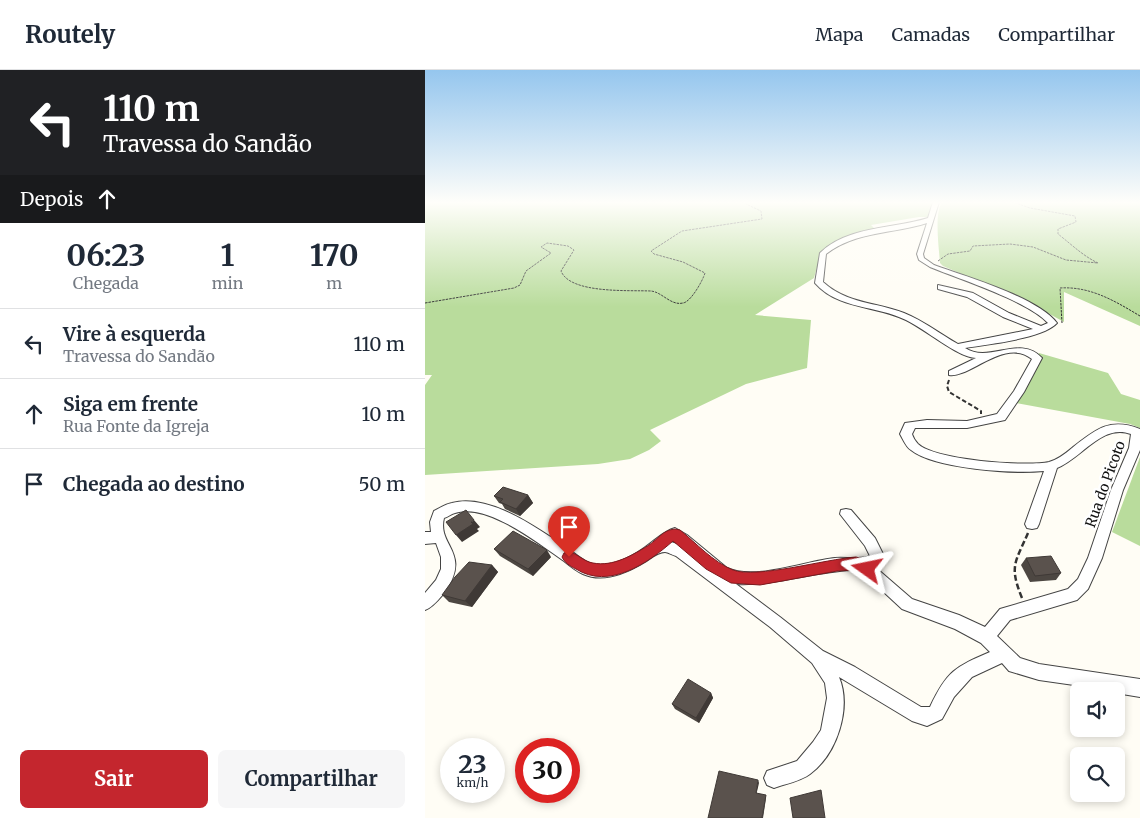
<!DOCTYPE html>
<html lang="pt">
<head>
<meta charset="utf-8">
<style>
	:root { --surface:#fff; --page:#f6f6f7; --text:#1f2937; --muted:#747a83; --line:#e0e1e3; --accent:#c4262e }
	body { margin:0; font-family:Merriweather,serif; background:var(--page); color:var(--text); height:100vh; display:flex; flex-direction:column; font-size:19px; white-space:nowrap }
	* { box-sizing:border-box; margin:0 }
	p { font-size:16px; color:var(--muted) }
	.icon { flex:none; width:28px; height:28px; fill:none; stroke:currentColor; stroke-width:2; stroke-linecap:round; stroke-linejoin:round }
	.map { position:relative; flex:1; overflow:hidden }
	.drawer { display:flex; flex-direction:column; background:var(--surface); width:425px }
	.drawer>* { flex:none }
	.guide { background:#202124; color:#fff; overflow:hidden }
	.buttons { position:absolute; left:645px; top:612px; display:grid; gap:10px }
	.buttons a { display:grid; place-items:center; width:55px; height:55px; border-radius:8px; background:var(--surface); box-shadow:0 2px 8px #0003; font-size:25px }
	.speed { position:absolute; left:15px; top:668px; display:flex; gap:10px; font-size:25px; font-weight:700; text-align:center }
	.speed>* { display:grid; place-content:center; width:65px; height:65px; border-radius:50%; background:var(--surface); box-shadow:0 2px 8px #0003; line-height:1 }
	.speed small { font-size:12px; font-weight:400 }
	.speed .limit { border:8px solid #d22; background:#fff; color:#111 }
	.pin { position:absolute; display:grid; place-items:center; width:42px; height:42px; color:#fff; margin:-51px -21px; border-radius:50% 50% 50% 0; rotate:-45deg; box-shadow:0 0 5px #0007 }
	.pin .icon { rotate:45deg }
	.me { position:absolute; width:55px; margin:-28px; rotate:282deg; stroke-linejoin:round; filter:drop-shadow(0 0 4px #0008) }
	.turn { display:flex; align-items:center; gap:18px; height:105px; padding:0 20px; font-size:22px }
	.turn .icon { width:65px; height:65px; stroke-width:2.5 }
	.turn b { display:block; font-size:35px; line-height:42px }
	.then { display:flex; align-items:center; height:48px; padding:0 20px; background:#0003; gap:10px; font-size:19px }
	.eta { display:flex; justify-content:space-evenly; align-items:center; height:85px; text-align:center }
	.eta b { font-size:30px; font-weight:700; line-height:35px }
	.primary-button { display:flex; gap:10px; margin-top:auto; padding:10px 20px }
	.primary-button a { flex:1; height:58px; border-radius:8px; background:var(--accent); color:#fff; font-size:20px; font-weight:700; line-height:58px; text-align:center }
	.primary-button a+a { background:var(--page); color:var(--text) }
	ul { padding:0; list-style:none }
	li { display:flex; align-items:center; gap:15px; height:70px; padding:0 20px; border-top:1px solid var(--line) }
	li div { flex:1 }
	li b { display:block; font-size:19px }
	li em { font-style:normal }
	header { display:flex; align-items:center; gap:30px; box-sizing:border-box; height:70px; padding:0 25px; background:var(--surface); border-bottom:1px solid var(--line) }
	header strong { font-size:24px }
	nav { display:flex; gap:28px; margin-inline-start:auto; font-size:18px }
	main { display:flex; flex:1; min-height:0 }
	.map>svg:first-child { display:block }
</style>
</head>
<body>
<header>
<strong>Routely</strong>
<nav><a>Mapa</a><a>Camadas</a><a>Compartilhar</a></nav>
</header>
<main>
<section class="drawer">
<div class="guide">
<div class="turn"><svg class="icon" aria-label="left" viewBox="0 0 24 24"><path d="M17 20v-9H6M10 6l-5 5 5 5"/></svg><div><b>110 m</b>Travessa do Sandão</div></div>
<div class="then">Depois<svg class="icon" aria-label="ahead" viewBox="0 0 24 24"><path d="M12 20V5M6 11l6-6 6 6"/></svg></div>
</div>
<div class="eta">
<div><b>06:23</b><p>Chegada</p></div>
<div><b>1</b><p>min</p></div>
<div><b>170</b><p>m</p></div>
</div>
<ul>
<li><svg class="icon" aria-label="left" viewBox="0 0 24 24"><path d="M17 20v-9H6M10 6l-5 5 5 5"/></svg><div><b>Vire à esquerda</b><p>Travessa do Sandão</p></div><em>110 m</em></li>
<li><svg class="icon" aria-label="ahead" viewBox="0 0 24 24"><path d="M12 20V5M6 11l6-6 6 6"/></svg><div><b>Siga em frente</b><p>Rua Fonte da Igreja</p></div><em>10 m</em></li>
<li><svg class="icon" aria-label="arrive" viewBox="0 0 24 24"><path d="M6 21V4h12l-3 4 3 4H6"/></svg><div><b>Chegada ao destino</b></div><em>50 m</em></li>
</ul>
<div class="primary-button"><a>Sair</a><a>Compartilhar</a></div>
</section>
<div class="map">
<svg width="715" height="748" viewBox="0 0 715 748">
	<rect width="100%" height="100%" fill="#fffdf5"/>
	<g fill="#b9dc9c">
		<path d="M0 132H509L503 147H494L446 155 451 160 422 168 395 186 389 208 330 245 386 250 382 298 321 314 225 360 236 371 224 380 205 389 173 394 0 405V315L7 305H0Z"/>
		<path d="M517 132H715V256L639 222V252L610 236 518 196 515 193C514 178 509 144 517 132Z"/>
		<path d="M614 283 683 303 696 324 715 330V358L705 354 591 333Z"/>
		<path d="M715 387V476L687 462Z"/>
	</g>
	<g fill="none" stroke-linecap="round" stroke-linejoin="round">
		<g stroke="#444" stroke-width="2">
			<path id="minor" d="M508 132H514L498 184 499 188 509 195C542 207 612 227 632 253 617 269 563 274 540 278 564 294 595 264 617 288L599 322 580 350 542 358H490L487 364C488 367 490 371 493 374 510 390 600 397 624 392 632 390 640 384 647 378 670 360 684 347 715 359V380L698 420 677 488 663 519 652 530 585 550 572 566 595 588 614 594 715 609V627L691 623V621L614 610 584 601 577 593 547 607 529 627 517 649 502 656 487 651 414 607C427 638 412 684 385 704 376 711 360 714 349 718L342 715 339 708 342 701 372 691 388 672 396 660 402 628 400 613 387 593 345 557 251 486C247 485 243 482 240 482 232 482 225 489 220 492 202 503 178 513 158 504 151 501 145 496 139 491 114 474 62 432 30 443 26 444 23 447 19 448 12 476 47 482 20 522 14 529 8 537 0 540V523L11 510 16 499V487L11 473 0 474V462H6L5 452 9 441C15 438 21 434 27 433 64 423 112 458 142 478 151 484 161 494 172 495 192 496 212 484 227 472 235 466 240 461 250 458L262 465 302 498C330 511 380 491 410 488 421 487 434 490 445 486L440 476 415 444 416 440 421 439 426 440 450 468 458 484 459 489 457 493 450 497 487 529 534 545 560 557 575 539 643 519 653 509 663 488 686 420 704 378 706 364C677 353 657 388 632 398L614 454 612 458 607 459 602 458 600 454 619 401C589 404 510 399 486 380 481 377 478 369 475 364L480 353 502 350 542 351 572 344 589 321 607 289C580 267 544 309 524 305V301L551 288C532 287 500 259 481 250 451 235 414 240 390 213L395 183C422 156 468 159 503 148ZM502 153 492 184 494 190 505 197C534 209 603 231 623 253L616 256 584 243 548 223 513 215V219L542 227 578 247 608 259 533 274C515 264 499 251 479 243 451 232 422 234 398 212L401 184C431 161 468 164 502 153ZM248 470 255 475 246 472ZM426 500 436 501 477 539 530 559 556 573 565 582C530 597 522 601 505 637H496L430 597 398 581 355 547 311 514C350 516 387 502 426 500Z"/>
		</g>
		<g stroke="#333" stroke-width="1" stroke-dasharray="2.5 1" stroke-linecap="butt">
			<path d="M513 191 523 184 545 181 548 176 585 174 608 177 641 190 673 193C658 186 646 174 633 164V159L651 152 650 146 605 138 588 132"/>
			<path d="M0 233 89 218 95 215 101 201 126 183 116 177 122 173 143 176 149 180 136 201C145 224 204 220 226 221 237 222 246 236 258 233 266 232 278 210 280 203L258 192 229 184 226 181 257 161 337 149 336 141 321 134V132"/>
			<path d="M637 253 635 218C665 216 690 231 715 246"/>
		</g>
		<path stroke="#333" stroke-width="2" stroke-dasharray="4.5 2.5" stroke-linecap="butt" d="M524 310 522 316 524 322 556 341V344"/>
		<path stroke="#333" stroke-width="2.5" stroke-dasharray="6 3" stroke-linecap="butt" d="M597 528C584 496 590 493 603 463"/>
		<use href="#minor" fill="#fff" fill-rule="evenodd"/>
	</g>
	<g fill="#4d4742">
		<path d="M103 425 108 433 95 446 80 439 77 434 74 433 69 426Z"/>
		<path d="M69 479 126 487 108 506 75 486Z"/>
		<path d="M601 488 636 503 631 510 605 512 596 495Z"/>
		<path d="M67 495 73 502 47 537 24 532 17 525Z"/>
		<path d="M286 623 288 628 274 653 250 639 247 634Z"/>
	</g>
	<g fill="#3f3936">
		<path d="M103 425 108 433 95 446 91 439Z"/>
		<path d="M49 450 55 457 52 459 54 461 37 472 31 465Z"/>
		<path d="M122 480 126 487 108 506 103 499Z"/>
		<path d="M67 495 73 502 47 537 40 531Z"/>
		<path d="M286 623 288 628 274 653 271 648Z"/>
		<path d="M333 710 334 713 331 726V723Z"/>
		<path d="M341 725V728L338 748H337Z"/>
	</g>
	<g fill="#5a524d" stroke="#3f3936">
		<path d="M78 417 103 425 91 439 75 432 78 429 69 426Z"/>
		<path d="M41 440 49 450 46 452 48 454 31 465 21 452Z"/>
		<path d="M88 461 122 480 103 499 69 479Z"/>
		<path d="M626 486 636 503 610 506 601 488Z"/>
		<path d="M44 492 67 495 40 531 17 525 30 507Z"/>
		<path d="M263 609 286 623 271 648 247 634Z"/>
		<path d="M294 701 333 710 331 723 341 725 337 748H283Z"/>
		<path d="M396 720 400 748H368L365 728Z"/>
	</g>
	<linearGradient id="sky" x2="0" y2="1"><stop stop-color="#95c6ee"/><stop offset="0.56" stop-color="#fffefa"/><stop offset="1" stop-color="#fffefa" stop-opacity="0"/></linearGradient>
	<rect width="715" height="237" fill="url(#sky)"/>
	<path fill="#c4262e" stroke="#7f191e" d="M250 459 255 460C271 473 288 492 308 500 331 509 401 489 431 487L446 491 449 499 447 504 442 505 431 500 412 501 335 515 306 513 281 499 248 471C223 493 184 520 151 499 145 496 140 493 137 487L139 483 144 481C152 484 160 492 168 493 188 497 208 485 224 475 233 469 238 460 250 459Z"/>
	<g text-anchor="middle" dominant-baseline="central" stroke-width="5" stroke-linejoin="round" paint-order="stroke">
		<g font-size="14" fill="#111" stroke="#fff">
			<text transform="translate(680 414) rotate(-70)">Rua do Picoto</text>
		</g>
	</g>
</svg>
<div class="buttons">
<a><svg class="icon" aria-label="sound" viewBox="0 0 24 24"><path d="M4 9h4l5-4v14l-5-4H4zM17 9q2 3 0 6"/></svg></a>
<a><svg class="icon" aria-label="search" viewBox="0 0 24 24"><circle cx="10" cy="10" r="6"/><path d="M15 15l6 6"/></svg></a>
</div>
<div class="speed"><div>23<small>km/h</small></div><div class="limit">30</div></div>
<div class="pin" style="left:144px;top:487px;background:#d93025"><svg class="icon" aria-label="arrive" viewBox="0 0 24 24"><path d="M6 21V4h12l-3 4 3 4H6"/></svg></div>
<svg class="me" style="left:442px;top:499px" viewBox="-20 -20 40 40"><path d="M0-17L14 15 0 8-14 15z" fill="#c4262e" stroke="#fff" stroke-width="4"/></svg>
</div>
</main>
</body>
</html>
